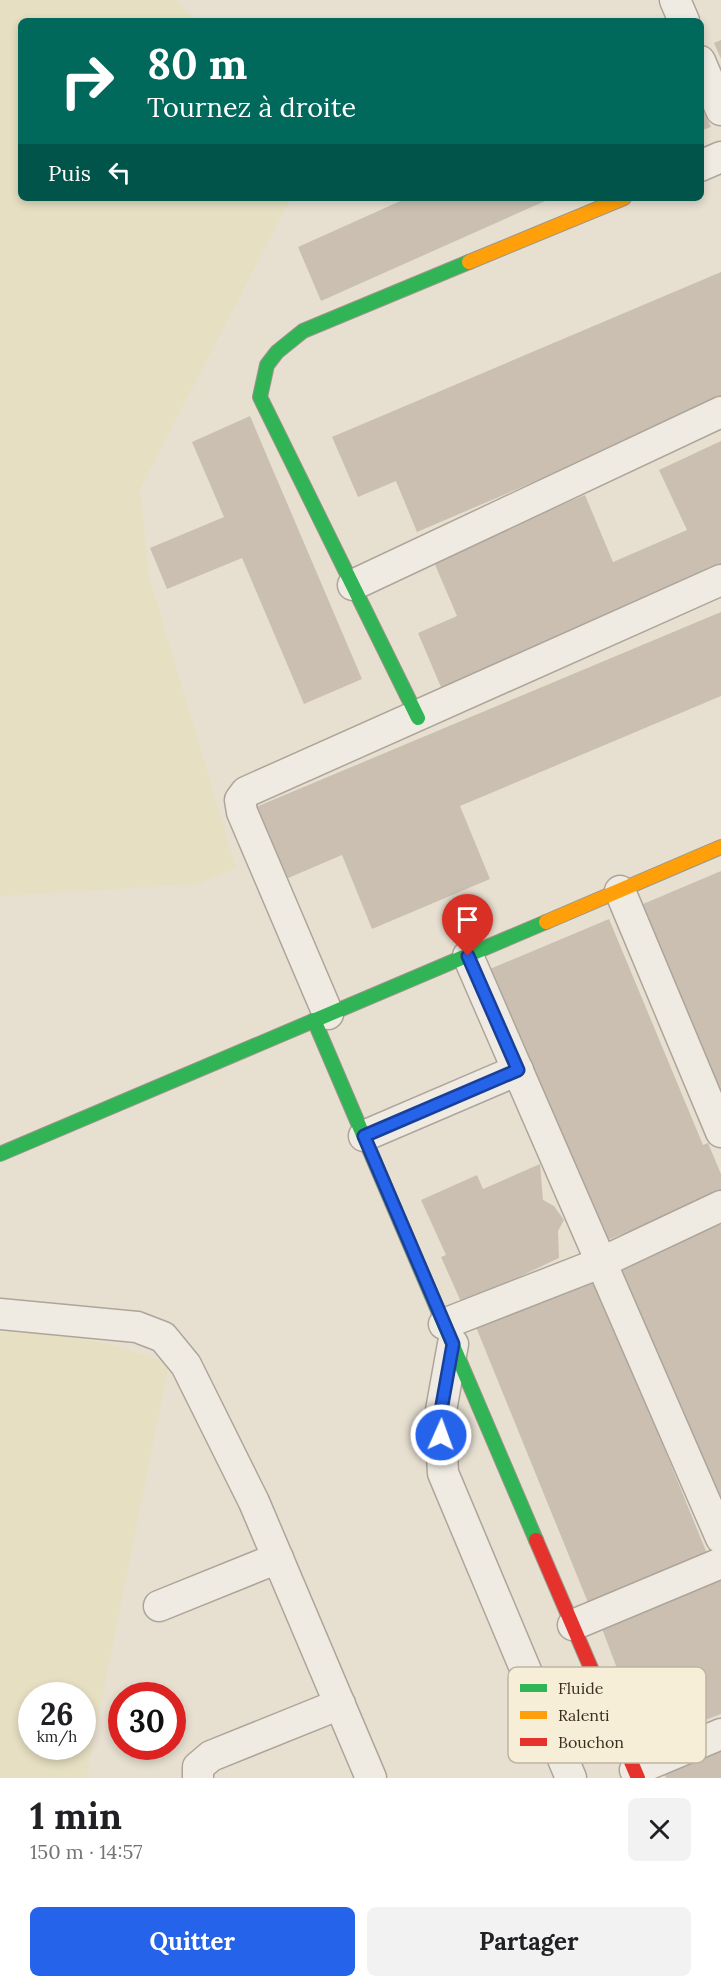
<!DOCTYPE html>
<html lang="fr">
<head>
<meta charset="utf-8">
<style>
	:root { --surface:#fff; --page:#f2f2f2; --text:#202124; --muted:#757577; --accent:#2563eb }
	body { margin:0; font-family:Lora,serif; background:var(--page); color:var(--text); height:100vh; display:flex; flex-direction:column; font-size:22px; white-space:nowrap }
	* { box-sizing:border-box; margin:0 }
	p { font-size:20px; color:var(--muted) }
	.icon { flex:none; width:33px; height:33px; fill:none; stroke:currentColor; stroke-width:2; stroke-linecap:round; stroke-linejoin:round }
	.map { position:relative; height:1778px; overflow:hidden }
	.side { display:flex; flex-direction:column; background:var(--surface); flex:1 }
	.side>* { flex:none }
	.hud { position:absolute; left:18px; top:18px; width:686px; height:183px; border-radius:9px; box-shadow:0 3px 9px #0003; background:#00695c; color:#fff; overflow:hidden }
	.speed { position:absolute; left:18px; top:1682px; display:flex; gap:12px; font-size:30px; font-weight:700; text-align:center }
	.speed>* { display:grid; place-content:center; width:78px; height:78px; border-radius:50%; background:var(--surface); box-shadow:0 3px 9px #0003; line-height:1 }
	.speed small { font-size:15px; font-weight:400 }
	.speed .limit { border:9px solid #d22; background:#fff; color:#111 }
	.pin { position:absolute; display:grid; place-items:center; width:51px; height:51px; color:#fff; margin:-62px -26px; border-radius:50% 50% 50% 0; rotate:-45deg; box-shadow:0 0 6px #0007 }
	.pin .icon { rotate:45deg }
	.me { position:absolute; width:66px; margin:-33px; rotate:2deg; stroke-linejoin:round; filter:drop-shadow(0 0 4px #0008) }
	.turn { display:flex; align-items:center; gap:21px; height:126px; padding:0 30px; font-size:27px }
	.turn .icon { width:78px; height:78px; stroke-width:2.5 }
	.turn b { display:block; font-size:42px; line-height:51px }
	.then { display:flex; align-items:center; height:57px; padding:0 30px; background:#0003; gap:12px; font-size:22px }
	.round { display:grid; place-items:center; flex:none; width:63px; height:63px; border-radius:9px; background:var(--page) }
	.summary { display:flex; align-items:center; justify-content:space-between; height:102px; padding:0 30px }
	h1 { font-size:36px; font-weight:700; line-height:45px }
	.primary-button { display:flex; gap:12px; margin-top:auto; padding:12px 30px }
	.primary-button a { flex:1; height:69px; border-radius:9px; background:var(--accent); color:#fff; font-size:24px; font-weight:700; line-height:69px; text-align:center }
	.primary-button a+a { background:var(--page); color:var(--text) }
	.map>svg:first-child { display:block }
</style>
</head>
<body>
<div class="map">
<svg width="721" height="1778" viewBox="0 0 721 1778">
	<rect width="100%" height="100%" fill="#e7e0d1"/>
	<g fill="#e6dfc2" fill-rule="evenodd">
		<path d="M0 0H177L195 21H21V198H291L140 489 149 576 236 868 198 884 0 896Z"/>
		<path d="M35 1331 109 1344 169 1363 86 1778H0V1332ZM32 1695H82V1746H32Z"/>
	</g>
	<g fill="#cbbfb2">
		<path d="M721 40V59L714 43Z"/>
		<path d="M700 104 711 127 700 131Z"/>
		<path d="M407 198H552L321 301 298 247Z"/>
		<path d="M721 272V402L417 532 396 481 358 497 332 437Z"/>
		<path d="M250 416 362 679 304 704 242 558 167 589 150 548 224 517 192 442Z"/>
		<path d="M721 441V570L443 692 418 633 457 616 433 560 585 495 613 562 687 530 659 470Z"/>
		<path d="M721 612V696L460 806 490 879 372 929 342 855 286 879 256 807Z"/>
		<path d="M721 871V1107L636 907Z"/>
		<path d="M609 919 703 1145 708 1143 721 1174V1193L603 1242 490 969Z"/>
		<path d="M540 1164 543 1200 554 1206 564 1220 558 1231 559 1258 462 1304 441 1257 446 1255 421 1200 477 1175 483 1189Z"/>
		<path d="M721 1224V1504L620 1268Z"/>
		<path d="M595 1278 708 1556 589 1605 476 1327Z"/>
		<path d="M721 1580V1714L645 1743 601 1626Z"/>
		<path d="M721 1746V1778H666L662 1769Z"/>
	</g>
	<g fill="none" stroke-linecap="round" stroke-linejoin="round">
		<g stroke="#ada599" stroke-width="33">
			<g id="street">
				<path d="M675 0 684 21"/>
				<path d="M700 61 721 110"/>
				<path d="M700 166 721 157"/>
				<path d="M353 585 721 412"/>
				<path d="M620 891 721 1132"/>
				<path d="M468 956 721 1538"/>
				<path d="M328 1014 242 812 240 800 246 792 721 580"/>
				<path d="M364 1136 518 1070"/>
				<path d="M0 1314 137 1327 163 1337 186 1365 254 1502 371 1778"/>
				<path d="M444 1324 600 1263 721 1206"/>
				<path d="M453 1344 440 1416 443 1473 571 1778"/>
				<path d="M159 1606 278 1558"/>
				<path d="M573 1625 721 1563"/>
				<path d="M635 1770 721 1734"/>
				<path d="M198 1778V1767L211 1756 340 1704"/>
			</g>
		</g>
		<g stroke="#9c958a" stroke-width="16">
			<g id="fast">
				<path d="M418 718 260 397 267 365 277 352 303 331 469 262"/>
				<path d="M314 1020 536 1540"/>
				<path d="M0 1154 546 922"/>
			</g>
		</g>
		<g stroke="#9c958a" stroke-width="16">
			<g id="slow">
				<path d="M469 262 624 198"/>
				<path d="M546 922 721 847"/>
			</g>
		</g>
		<g stroke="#9c958a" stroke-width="16">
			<path id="jam" d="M536 1540 638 1778"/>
		</g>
		<use href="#street" stroke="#efebe3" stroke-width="30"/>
		<use href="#fast" stroke="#30b455" stroke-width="14"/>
		<use href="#slow" stroke="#ff9f0a" stroke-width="14"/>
		<use href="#jam" stroke="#e5322d" stroke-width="14"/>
	</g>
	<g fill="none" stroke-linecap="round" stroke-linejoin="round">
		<g stroke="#184099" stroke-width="15">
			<path id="route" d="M441 1435 440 1416 453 1344 364 1136 518 1070 468 956"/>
		</g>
		<use href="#route" stroke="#2563eb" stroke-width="10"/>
	</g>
	<rect x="508" y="1667" width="198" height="96" rx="9" fill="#f7eed8" stroke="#bfb4a1" stroke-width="1.5"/>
	<rect x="520" y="1684" width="27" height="8" fill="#30b455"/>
	<rect x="520" y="1711" width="27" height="8" fill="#ff9f0a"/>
	<rect x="520" y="1738" width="27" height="8" fill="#e5322d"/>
	<g font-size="16" fill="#3d2e20">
		<text x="558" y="1694">Fluide</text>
		<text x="558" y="1721">Ralenti</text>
		<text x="558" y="1748">Bouchon</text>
	</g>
</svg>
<div class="speed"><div>26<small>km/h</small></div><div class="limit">30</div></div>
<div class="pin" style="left:468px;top:956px;background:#d93025"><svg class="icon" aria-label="arrive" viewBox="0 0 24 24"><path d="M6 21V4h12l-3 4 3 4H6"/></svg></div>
<svg class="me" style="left:441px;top:1435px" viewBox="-20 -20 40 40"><circle r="17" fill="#2563eb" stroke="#fff" stroke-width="3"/><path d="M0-11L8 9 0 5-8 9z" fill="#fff"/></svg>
<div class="hud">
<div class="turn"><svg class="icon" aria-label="right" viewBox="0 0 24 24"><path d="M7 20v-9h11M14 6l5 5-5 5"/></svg><div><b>80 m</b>Tournez à droite</div></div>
<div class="then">Puis<svg class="icon" aria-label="left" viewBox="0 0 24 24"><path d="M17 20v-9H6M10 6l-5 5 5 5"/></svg></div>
</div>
</div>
<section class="side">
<div class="summary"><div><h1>1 min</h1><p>150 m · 14:57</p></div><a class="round"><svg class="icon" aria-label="close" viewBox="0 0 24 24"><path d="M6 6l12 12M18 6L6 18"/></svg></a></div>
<div class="primary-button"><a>Quitter</a><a>Partager</a></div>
</section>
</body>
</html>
